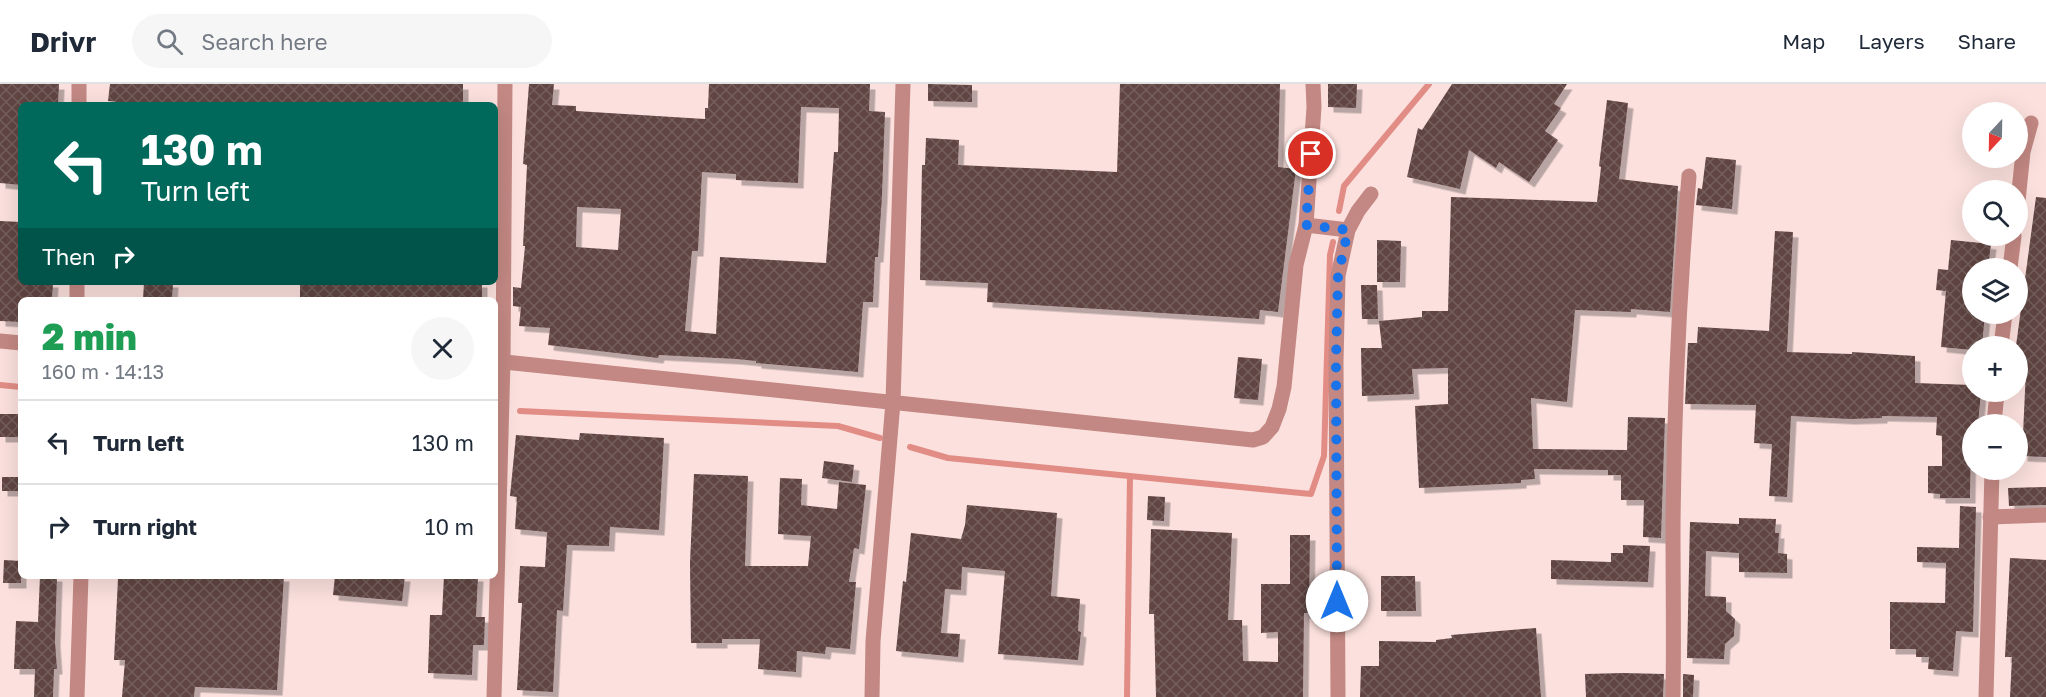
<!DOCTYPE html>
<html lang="en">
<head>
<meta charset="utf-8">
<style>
	:root { --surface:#fff; --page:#f6f6f7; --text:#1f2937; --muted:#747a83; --line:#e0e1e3 }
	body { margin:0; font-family:"Golos Text",sans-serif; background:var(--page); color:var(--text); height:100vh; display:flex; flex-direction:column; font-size:22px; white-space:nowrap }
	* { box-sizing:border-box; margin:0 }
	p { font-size:20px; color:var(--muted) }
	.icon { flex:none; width:33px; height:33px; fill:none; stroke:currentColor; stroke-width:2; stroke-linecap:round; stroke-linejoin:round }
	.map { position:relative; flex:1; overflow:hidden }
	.side { position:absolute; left:18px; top:213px; width:480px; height:282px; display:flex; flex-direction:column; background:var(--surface); border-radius:9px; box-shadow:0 6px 24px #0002 }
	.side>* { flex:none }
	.top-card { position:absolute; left:18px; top:18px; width:480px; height:183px; border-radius:9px; box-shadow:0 6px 24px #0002; background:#00695c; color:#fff; overflow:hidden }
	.needle { width:39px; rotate:202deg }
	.controls { position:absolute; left:1962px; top:18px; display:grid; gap:12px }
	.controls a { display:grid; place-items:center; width:66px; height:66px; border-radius:50%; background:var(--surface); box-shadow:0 6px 24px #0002; font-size:30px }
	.pin { position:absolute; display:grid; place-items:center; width:51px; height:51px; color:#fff; margin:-26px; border:3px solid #fff; border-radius:50%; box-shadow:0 2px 6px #0007 }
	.me { position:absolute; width:66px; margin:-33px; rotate:0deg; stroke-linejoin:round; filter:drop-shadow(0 0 4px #0008) }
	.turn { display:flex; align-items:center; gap:21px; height:126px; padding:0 24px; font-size:27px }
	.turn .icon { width:78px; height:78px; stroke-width:2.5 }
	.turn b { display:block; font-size:42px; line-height:51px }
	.then { display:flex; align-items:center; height:57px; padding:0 24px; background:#0003; gap:12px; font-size:22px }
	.round { display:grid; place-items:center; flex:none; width:63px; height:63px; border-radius:32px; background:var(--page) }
	.overview { display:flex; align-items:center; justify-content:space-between; height:102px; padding:0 24px }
	h1 { font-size:36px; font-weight:800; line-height:45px; color:#1e9e55 }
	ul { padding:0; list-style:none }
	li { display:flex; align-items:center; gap:18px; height:84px; padding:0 24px; border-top:2px solid var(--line) }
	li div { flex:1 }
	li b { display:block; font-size:22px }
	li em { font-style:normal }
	header { display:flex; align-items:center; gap:36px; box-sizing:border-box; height:84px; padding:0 30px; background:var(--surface); border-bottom:2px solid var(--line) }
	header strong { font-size:28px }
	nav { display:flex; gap:33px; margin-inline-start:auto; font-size:21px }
	.search { width:420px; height:54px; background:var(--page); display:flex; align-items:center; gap:15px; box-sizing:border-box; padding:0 21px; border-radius:33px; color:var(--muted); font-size:22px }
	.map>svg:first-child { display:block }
</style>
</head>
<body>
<header>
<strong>Drivr</strong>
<div class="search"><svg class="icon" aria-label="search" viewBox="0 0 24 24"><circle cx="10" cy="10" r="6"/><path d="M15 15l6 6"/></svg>Search here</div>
<nav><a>Map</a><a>Layers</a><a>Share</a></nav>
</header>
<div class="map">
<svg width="2046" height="613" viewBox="0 0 2046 613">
	<defs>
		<pattern id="building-cross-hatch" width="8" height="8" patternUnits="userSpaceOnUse" patternTransform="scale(1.5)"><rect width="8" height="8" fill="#604543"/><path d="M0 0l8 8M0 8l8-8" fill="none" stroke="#755e5d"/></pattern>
		<filter id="shadow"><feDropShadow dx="5.5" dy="5.5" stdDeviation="0" flood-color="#0004"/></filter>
	</defs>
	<rect width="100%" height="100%" fill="#fbe0dd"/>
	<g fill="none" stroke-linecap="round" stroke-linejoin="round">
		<g stroke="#e18d86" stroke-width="6">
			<path d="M1339 127 1344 102 1429 0"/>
			<path d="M0 301 21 303"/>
			<path d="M520 327 838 342 880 354"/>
			<path d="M910 363 948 374 1311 410 1324 372 1330 171 1333 158"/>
			<path d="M1127 613 1130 392"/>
		</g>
	</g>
	<g fill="url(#building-cross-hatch)" fill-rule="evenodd" filter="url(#shadow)">
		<path d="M0 0H59L58 21H21V101L0 99Z"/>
		<path d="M110 0H463V21H145L108 17Z"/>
		<path d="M529 0H554L552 21 576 22V27L705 35V24H708L709 0H870L869 27 885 28 882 112 878 173H875L873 218H863L858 288 756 279V277L736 275 659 271 658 274 548 261 550 244 519 242 521 223 513 222V203L521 204 525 162H523L527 81 523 80ZM801 23 839 24 838 68H834L826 179 720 173 716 250 685 247 692 167H698L702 88 736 90V96L798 99ZM577 123 621 125 618 166 576 163Z"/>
		<path d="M928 0 972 1V18L928 17Z"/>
		<path d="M1120 0H1280L1278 83 1296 85 1278 228 1260 226 1259 235 987 218 988 199 920 196 922 81H925L926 54 959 56 958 81 1117 88Z"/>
		<path d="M1328 0H1357L1356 24 1328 23Z"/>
		<path d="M1452 0H1567L1554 20 1561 24 1545 47 1558 56 1529 98 1499 78 1496 84 1469 66 1460 105 1407 93 1418 44 1422 46Z"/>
		<path d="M1607 16 1628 19 1619 95 1678 102 1670 228 1631 225V228L1575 226 1567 318 1531 314 1533 365 1627 366 1628 333 1665 334 1661 454 1643 453 1644 416H1621V391H1608V386L1534 385 1535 395 1521 396V399L1419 404 1415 322 1448 320V284L1412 285 1414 310 1362 312 1361 264H1382L1379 237 1422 233V227H1448L1451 113 1597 118 1601 83 1599 82Z"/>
		<path d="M1706 73 1736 76 1732 125 1696 121 1698 104 1702 105Z"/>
		<path d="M2036 113 2046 114V373L2022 372 2026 285H2019L2016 262Z"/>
		<path d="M0 137 21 138V198H53L52 216H21V238L0 237Z"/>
		<path d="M1775 147 1793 148 1787 268 1852 270V268L1915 272V299L1972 301V308H1981L1978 340H1972V353H1971L1970 414H1940V410L1928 409V382H1942V352L1936 351 1937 333 1882 332V334L1850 335 1791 332 1787 413 1769 412 1772 360 1754 359 1756 321 1685 320 1688 259H1697L1698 243 1769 247Z"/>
		<path d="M1377 156 1401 157 1400 198H1377Z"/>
		<path d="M1951 156 1991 160 1988 184H1972V230H1985L1982 262H1972V266L1941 263 1946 207 1936 206 1938 185 1948 186Z"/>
		<path d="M144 198H173L172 216H143Z"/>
		<rect x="300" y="198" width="182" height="18"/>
		<path d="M1361 201H1377L1378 235H1362Z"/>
		<path d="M1238 273 1262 275 1258 316 1234 314Z"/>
		<rect x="0" y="330" width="21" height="23"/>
		<path d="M580 349 664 354 659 446 610 443 609 462 567 461 563 527 557 526 553 608 517 606 522 519H518L520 482 545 483 547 448 515 445 517 413 510 412 516 351 579 356Z"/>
		<path d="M824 377 854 381 852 398 822 394Z"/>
		<path d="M694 390 748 392 745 482H808L811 452 778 450 780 394 802 395 801 421 837 425 839 398 866 401 859 465 854 464 849 498H856L850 565 826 563 825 570 797 567 796 588 758 585 760 555H722V559H691L690 479Z"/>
		<rect x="2" y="393" width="19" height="14"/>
		<path d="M2046 403V421L2009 422 2008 404Z"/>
		<path d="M1148 412 1165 413 1164 437 1147 436Z"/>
		<path d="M967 421 1057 429 1051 512 1080 515 1078 547 1081 548 1078 576 998 570 1005 487 962 483 961 506 945 505 941 549 960 550 958 573 896 567 903 497 906 498 911 449 961 455 965 441Z"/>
		<path d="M1960 422 1976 423 1973 548 1956 547 1953 587 1928 585 1929 573H1916V565H1890V518L1945 519 1946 479 1917 478V463L1959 464Z"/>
		<path d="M1739 434 1776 435 1775 449H1779L1778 469 1787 470V489L1739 488V469L1706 467 1705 512 1726 513V527L1735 535 1734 552 1725 560 1724 575 1687 574 1690 438 1739 440Z"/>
		<path d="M1151 445 1232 449 1228 536H1242L1243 577 1278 578V548L1261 549V500H1290V451H1310L1309 529H1304L1303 613H1156L1154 530H1149Z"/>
		<path d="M1623 461 1650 462 1648 498 1551 495V476L1611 478V469H1623Z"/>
		<path d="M2010 474 2046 476V613H2010L2012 573H2005Z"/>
		<path d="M4 476 21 477V499H3Z"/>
		<path d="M40 492H57L55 557 57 585H54L53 613H34L35 585H14L16 537 38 538Z"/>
		<path d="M133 492H284L277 606 195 603 194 613H122L125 576H114L118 494H133Z"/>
		<path d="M335 492H405L402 517 333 511Z"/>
		<path d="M444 492H478L476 533H485L484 561H473L472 591 428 589 430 531H442Z"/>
		<path d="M1381 492H1415L1416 527H1381Z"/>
		<path d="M1536 544 1541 613H1360L1361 582H1379V557L1436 558V556L1452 554 1451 551Z"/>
		<path d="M1623 589 1664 590 1663 613H1586L1585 590Z"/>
		<path d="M1683 590 1694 591 1693 613H1683Z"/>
	</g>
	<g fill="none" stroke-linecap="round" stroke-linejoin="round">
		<g stroke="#c38883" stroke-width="15">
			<path d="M79 21V0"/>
			<path d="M2018 117 2023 68 2031 39"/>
			<path d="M1306 141 1348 146"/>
			<path d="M2010 184 2014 152"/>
			<path d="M77 216V198"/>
			<path d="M0 257 21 259"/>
			<path d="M2001 262 2005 230"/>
			<path d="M495 277 1253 356 1263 353 1272 343 1279 325 1284 303 1296 181 1306 141 1314 23 1313 0"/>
			<path d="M1994 340 1997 308"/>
			<path d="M1990 433 2046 431"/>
			<path d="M77 613 81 492"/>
			<path d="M494 613 503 277 505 0"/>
			<path d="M872 613 873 557 893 318 903 0"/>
			<path d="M1338 613 1336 278 1338 192 1348 146 1358 127 1371 110"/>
			<path d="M1673 613C1674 557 1673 500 1673 444 1674 326 1679 209 1689 92"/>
			<path d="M1986 613 1992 386"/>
		</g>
	</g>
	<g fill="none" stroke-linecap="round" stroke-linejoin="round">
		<path stroke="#1a73e8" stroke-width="10" stroke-dasharray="0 18" d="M1311 70 1306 141 1348 146 1338 192 1336 278 1337 517"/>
	</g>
</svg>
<div class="controls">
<a><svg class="needle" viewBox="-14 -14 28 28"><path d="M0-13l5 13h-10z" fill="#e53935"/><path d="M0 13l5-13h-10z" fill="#747a83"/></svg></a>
<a><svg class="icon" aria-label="search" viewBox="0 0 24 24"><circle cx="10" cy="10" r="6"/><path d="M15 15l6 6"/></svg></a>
<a><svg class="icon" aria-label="layers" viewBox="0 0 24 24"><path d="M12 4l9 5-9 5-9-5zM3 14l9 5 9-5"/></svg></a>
<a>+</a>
<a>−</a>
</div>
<div class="pin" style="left:1311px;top:70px;background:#d93025"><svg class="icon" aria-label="arrive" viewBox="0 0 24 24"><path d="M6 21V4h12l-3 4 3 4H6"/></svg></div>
<svg class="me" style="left:1337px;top:517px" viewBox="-20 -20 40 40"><circle r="19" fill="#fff"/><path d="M0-13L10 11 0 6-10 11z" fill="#1a73e8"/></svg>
<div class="top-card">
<div class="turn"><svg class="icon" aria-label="left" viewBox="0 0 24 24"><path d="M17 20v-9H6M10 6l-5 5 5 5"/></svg><div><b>130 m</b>Turn left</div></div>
<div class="then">Then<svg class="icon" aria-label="right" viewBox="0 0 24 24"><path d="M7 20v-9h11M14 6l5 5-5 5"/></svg></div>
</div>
<section class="side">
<div class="overview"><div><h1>2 min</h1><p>160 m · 14:13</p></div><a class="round"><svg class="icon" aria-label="close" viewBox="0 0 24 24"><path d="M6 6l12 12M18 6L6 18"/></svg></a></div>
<ul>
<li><svg class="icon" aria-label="left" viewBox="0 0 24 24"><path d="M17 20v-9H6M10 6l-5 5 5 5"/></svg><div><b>Turn left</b></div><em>130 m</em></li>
<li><svg class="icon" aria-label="right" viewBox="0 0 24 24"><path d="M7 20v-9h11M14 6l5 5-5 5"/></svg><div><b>Turn right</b></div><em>10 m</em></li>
</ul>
</section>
</div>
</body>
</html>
